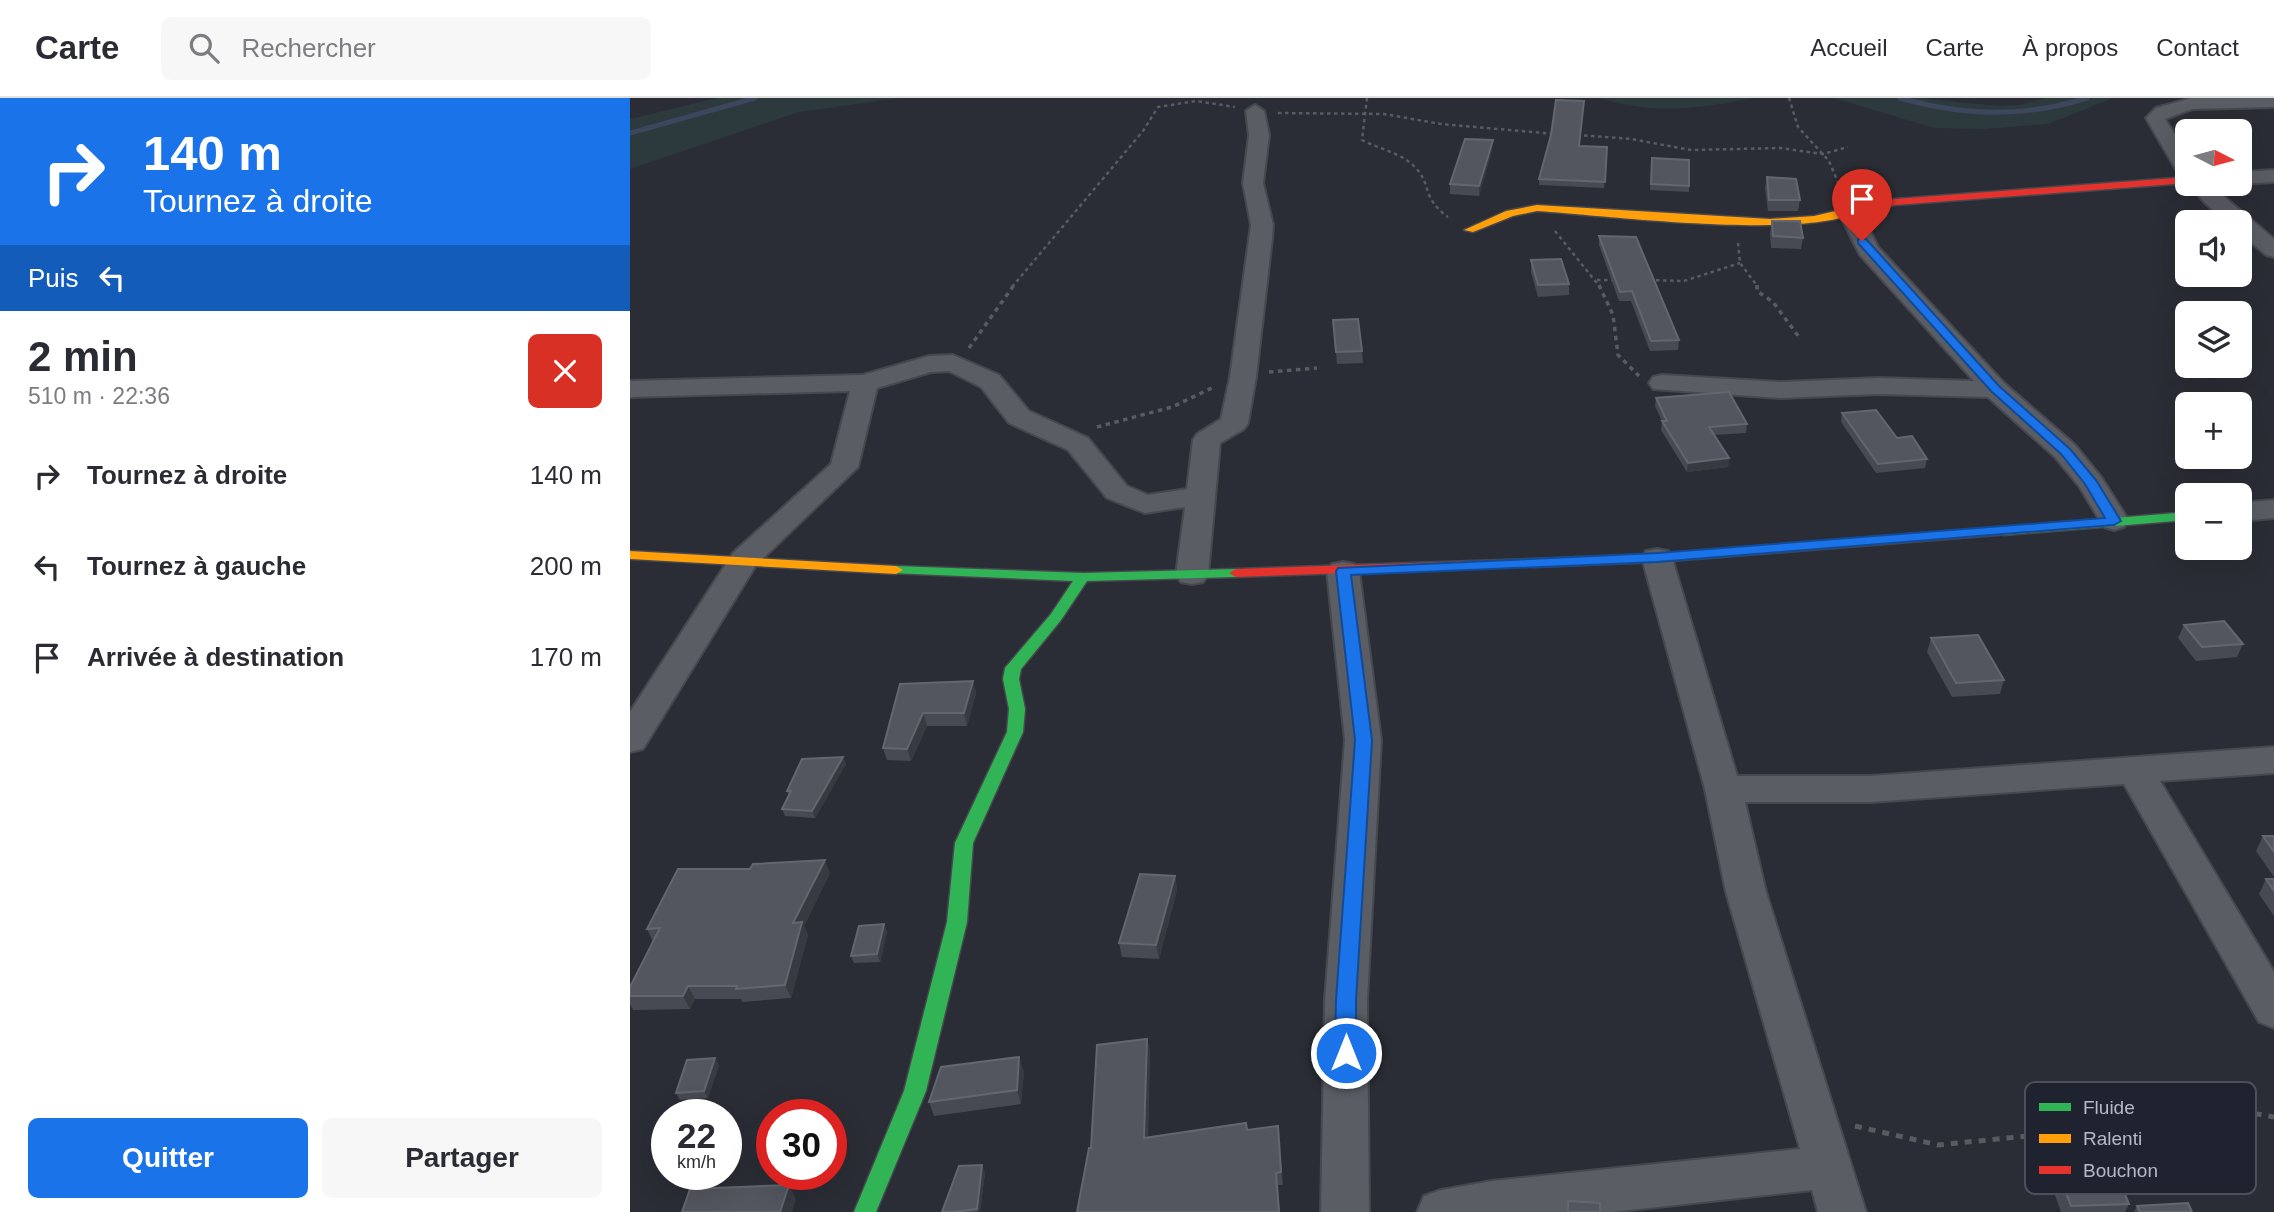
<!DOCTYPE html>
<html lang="fr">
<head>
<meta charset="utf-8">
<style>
	:root { --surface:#fff; --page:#f7f7f7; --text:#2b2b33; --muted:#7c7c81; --line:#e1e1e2; --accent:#1a73e8 }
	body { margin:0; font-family:Helvetica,sans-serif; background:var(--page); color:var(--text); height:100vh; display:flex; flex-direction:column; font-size:26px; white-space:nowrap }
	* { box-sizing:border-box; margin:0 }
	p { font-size:23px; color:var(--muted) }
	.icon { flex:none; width:38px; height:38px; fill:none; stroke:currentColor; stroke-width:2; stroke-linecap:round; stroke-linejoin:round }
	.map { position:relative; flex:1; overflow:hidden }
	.sheet { display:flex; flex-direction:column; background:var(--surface); width:630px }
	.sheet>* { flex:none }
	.guide { background:#1a73e8; color:#fff; overflow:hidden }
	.needle { width:46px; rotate:96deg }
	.tools { position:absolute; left:1545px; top:21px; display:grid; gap:14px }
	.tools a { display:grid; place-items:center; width:77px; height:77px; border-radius:10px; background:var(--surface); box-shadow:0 7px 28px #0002; font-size:35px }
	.speed { position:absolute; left:21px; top:1001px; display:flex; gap:14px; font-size:35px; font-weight:700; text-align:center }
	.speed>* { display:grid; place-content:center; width:91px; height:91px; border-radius:50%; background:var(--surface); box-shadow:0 7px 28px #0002; line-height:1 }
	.speed small { font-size:18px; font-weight:400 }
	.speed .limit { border:10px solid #d22; background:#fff; color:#111 }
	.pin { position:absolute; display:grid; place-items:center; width:60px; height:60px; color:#fff; margin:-72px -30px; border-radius:50% 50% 50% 0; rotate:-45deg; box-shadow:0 0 7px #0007 }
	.pin .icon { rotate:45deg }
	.me { position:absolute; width:77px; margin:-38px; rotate:0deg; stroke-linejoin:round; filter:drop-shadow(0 0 5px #0008) }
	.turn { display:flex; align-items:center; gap:24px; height:147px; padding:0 28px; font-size:32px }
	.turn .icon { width:91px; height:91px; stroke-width:2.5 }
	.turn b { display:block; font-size:49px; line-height:60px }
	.then { display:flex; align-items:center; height:66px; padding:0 28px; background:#0003; gap:14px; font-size:26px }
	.round { display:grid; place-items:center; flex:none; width:74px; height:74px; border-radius:10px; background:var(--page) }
	.overview { display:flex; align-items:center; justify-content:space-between; height:119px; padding:0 28px }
	h1 { font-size:42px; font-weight:600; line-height:52px }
	.button { display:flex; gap:14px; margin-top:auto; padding:14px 28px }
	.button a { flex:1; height:80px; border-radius:10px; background:var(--accent); color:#fff; font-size:28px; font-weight:600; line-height:80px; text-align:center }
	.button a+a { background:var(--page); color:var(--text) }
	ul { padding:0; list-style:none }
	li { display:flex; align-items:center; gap:21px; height:91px; padding:0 28px }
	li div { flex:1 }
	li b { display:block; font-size:26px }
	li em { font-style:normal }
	header { display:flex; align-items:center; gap:42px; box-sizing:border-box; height:98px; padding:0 35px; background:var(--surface); border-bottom:2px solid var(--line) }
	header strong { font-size:33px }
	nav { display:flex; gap:38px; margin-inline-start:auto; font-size:24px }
	.search { width:490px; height:63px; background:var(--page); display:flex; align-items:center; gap:18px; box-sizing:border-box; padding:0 24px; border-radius:10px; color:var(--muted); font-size:26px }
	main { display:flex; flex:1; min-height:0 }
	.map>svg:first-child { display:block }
</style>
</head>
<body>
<header>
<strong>Carte</strong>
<div class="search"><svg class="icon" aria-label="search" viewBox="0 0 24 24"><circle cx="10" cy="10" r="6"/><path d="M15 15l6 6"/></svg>Rechercher</div>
<nav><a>Accueil</a><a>Carte</a><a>À propos</a><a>Contact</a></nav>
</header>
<main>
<section class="sheet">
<div class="guide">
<div class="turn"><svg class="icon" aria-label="right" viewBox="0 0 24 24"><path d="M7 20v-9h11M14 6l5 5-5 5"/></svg><div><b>140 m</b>Tournez à droite</div></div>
<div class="then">Puis<svg class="icon" aria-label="left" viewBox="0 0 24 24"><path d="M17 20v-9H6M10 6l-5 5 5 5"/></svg></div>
</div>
<div class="overview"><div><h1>2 min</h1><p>510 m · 22:36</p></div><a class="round" style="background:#d93025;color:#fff"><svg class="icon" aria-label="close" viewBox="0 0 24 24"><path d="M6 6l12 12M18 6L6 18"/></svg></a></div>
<ul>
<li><svg class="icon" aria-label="right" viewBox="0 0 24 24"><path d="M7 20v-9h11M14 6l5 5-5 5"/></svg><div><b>Tournez à droite</b></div><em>140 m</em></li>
<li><svg class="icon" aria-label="left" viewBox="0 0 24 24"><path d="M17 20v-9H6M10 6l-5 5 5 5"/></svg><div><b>Tournez à gauche</b></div><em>200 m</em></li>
<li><svg class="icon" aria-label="arrive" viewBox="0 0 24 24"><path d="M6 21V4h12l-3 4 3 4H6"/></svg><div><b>Arrivée à destination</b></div><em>170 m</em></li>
</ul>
<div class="button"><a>Quitter</a><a>Partager</a></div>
</section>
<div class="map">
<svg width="1644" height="1114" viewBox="0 0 1644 1114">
	<rect width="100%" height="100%" fill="#2a2d35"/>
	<g fill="#2c3a3e">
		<path d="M87 0H270L169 14 0 71V21Z"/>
		<path d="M970 0H1122C1069 11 1022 17 970 0Z"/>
		<path d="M1204 0H1291L1368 8 1389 7 1416 0H1483L1418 26 1355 31 1304 30Z"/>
	</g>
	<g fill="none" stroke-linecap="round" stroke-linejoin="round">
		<g stroke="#3c465c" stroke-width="5">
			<path d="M1270 0C1334 18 1393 20 1457 0"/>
			<path d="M0 35 125 0"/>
		</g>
		<g stroke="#46484e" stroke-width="4">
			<g id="street">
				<path d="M1562 0H1644V9L1562 11 1535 21 1558 58V81L1551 79 1548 75 1516 20 1526 10Z"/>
				<path d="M625 7 634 13 639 37 633 85 643 127 642 140 626 279 618 325 614 331 590 345 578 477 573 484 562 486 551 484 546 477 555 409 515 415 477 400 438 352 379 325 351 289 319 273 301 274 247 290 228 369 126 467 13 651 0 654V614L103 455 201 366 220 293 0 299V283L233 277 299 258 323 257 369 277 399 313 458 340 497 388 518 397 557 391 563 342 567 336 591 321 600 279 621 127 613 85 619 37 616 13Z"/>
				<path d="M1644 72V84L1610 86H1608L1610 74Z"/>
				<path d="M1558 85 1579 86 1644 141V159L1636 157 1610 135V124H1597L1575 105Z"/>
				<path d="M1219 107 1227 108 1230 113 1248 149 1374 285 1445 347 1471 379 1499 423 1494 429 1484 432 1474 429 1449 388 1425 359 1358 299 1248 296 1151 300 1023 291 1019 285 1023 279 1032 277 1151 284 1248 280 1344 283 1230 157 1208 113 1211 108Z"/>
				<path d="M1644 402V420L1610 423V405Z"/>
				<path d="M1027 451 1038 453 1042 460 1107 678H1241L1644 649V675L1530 683 1644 874V930L1629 924 1494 686 1241 704H1115L1136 794 1236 1114H1188L1182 1092 982 1114H787L794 1098 811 1092 862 1083 1170 1051 1096 794 1075 691 1012 460 1016 453Z"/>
				<path d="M713 464 724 466 729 473 751 642 737 902 739 1114H691L695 902 715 642 697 473 702 466Z"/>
			</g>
		</g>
		<g stroke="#46484e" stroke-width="3">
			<g id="fast">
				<path d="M1558 414V422L1374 437 1367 433 1374 429Z"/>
				<path d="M266 468 453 475 606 471 613 475 606 479 457 483 431 522 391 571 389 581 395 611 393 634 343 745 337 824 296 993 246 1114H224L274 993 317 824 325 745 377 634 379 611 373 581 375 570 421 516 443 483 261 475 259 472Z"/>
			</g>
		</g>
		<g stroke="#46484e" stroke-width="3">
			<g id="slow">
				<path d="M907 107 1140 121 1184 118 1227 108 1232 111C1185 144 972 117 907 113L883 118 843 134 834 132 876 113Z"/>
				<path d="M1374 429 1381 433 1379 436 1027 464 903 469 896 465 903 461 1027 456Z"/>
				<path d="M0 453 266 468 273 472 266 476 0 461Z"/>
			</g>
		</g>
		<g stroke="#46484e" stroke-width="3">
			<g id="jam">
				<path d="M1558 79V85L1265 107 1227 114 1222 111 1265 101Z"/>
				<path d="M903 461 908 462 910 465 908 468 606 479 599 475 606 471Z"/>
			</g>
		</g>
		<g stroke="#595b61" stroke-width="2.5" stroke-dasharray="3.5 3.5" stroke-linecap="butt">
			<path d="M737 0 732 42C749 51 772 55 786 70 802 88 791 99 818 119"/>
			<path d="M1159 0 1168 29 1199 63 1212 94"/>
			<path d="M648 15 754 16 811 26 925 36"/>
			<path d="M947 37 1001 41 1061 52 1150 50 1193 56 1218 49"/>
			<path d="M925 133 970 189"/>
			<path d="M1108 145 1110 165 1128 189"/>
			<path d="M967 182H986"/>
			<path d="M1019 182 1054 183 1110 165"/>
			<path d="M382 189 513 33 528 9 566 3 605 9"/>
		</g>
		<g stroke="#595b61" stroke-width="3.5" stroke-dasharray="4.5 4.5" stroke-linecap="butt">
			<path d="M969 187 983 217 988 257 1009 278"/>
			<path d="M1127 187V193L1143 204 1169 239"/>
			<path d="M339 250 384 187"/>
			<path d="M639 274 687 270"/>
			<path d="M467 329 542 309 584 289"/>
		</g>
		<path stroke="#595b61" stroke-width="5" stroke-dasharray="7 7" stroke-linecap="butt" d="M1225 1028 1308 1047 1407 1037 1570 1006 1644 1019"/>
		<use href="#street" fill="#5a5d64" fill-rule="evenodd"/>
		<use href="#fast" fill="#30b455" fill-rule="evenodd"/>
		<use href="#slow" fill="#ff9f0a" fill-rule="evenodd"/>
		<use href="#jam" fill="#e5322d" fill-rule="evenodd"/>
	</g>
	<g fill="#474a52">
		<path d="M949 48 977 49 974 90 909 87V81Z"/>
		<path d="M862 52 849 98 820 96V86Z"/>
		<path d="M1022 60 1059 88V94L1020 92Z"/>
		<path d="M1137 79 1170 102 1168 113H1138L1135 90Z"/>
		<path d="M1142 123 1173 140 1171 151 1141 150 1140 135Z"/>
		<path d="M969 138 1049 242 1048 252 1020 253 1001 203H989L969 147Z"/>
		<path d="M901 162 939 186V197L908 199 901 174Z"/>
		<path d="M703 222 732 253 733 265 707 266Z"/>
		<path d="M1026 300 1117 326 1116 335 1084 337 1099 360 1098 369 1057 374 1031 332 1032 323 1025 308Z"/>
		<path d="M1212 315 1267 340 1297 361 1295 370 1246 375 1211 324Z"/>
		<path d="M1554 527 1613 546 1607 559 1566 563 1548 540Z"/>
		<path d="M1301 540 1374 582 1370 596 1322 599 1297 554Z"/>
		<path d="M343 583 346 595 337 628H297L281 663 257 662 253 650 270 586Z"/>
		<path d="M213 659 216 666 185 720 155 718 152 711 159 698 157 693Z"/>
		<path d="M1633 738H1644V779L1626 753Z"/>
		<path d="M200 775 174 828 178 837 161 900 112 904 111 901H65L60 911 3 912 0 906V889L23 844 17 831Z"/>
		<path d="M545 778 547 792 529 861 492 859 489 845Z"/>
		<path d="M1636 781H1644V818L1629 796Z"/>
		<path d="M254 826 257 834 250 864 224 865 221 858Z"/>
		<path d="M517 941 520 953 518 1040 617 1032 648 1028 653 1087H648L650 1114H447L461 1050Z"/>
		<path d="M89 967 78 1000 50 1002 46 995Z"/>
		<path d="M394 973 391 1006 304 1018 299 1004Z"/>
		<path d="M1420 1052 1499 1106 1495 1114H1431L1414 1066Z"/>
		<path d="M355 1074 350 1114H312Z"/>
		<path d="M1507 1108 1562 1114H1504Z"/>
	</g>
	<g fill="#373a41">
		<path d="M863 42 862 52 849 98V88Z"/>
		<path d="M1099 360 1098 369 1057 374 1058 365Z"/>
		<path d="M343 583 346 595 337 628 334 615Z"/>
		<path d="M293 615 297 628 281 663 277 651Z"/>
		<path d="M213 659 216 666 185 720 182 713Z"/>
		<path d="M195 762 200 775 174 828 178 837 161 900 155 887 163 825Z"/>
		<path d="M545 778 547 792 529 861 526 847Z"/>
		<path d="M254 826 257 834 250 864 247 856Z"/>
		<path d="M58 888 65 901 60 911 53 898Z"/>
		<path d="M517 941 520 953 517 1053 514 1040Z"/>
		<path d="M389 959 394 973 391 1006 387 992Z"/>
		<path d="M85 960 89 967 78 1000 74 993Z"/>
		<path d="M648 1028 650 1040 653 1087 651 1074Z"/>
		<path d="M352 1067 355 1074 350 1114H348L347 1111Z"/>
		<path d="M159 1087 166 1101 162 1114H150Z"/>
	</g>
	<g fill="#53565e" stroke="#62666e" stroke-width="2">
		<path d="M926 2 954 3 949 48 977 49 975 84 909 81 921 37Z"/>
		<path d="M835 41 863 42 849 88 820 86Z"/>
		<path d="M1022 60 1059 62V88L1021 86Z"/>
		<path d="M1137 79 1166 81 1170 102H1139Z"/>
		<path d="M1142 123H1170L1173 140 1143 138Z"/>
		<path d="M969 138 1006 139 1049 242 1021 243 1002 193 990 194Z"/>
		<path d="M931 161 939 186 908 187 901 162Z"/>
		<path d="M728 221 732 253 706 254 703 222Z"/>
		<path d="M1099 294 1117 326 1079 329 1099 360 1058 365 1032 323H1037L1026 300Z"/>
		<path d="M1246 312 1267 340 1282 338 1297 361 1248 366 1212 315Z"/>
		<path d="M1594 523 1613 546 1572 549 1554 527Z"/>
		<path d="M1348 537 1374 582 1326 585 1301 540Z"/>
		<path d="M343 583 334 615H293L277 651 253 650 270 586Z"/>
		<path d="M213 659 182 713 152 711 161 693H157L172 661Z"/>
		<path d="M1633 738H1644V754Z"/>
		<path d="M195 762 163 825 172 824 155 887 106 891 107 888H58L53 898H0V889L30 830 17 831 48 771H120L123 766Z"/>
		<path d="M510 776 545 778 526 847 489 845Z"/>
		<path d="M1636 781H1644V793Z"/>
		<path d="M254 826 247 856 221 858 229 828Z"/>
		<path d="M517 941 514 1040 616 1025 617 1032 648 1028 651 1074 646 1075 649 1114H447L459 1050H461L467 947Z"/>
		<path d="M389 959 387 992 299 1004 311 969Z"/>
		<path d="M85 960 74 993 46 995 57 962Z"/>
		<path d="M1476 1050 1499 1106 1441 1108 1420 1052Z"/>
		<path d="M352 1067 347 1111 324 1114H312L329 1068Z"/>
		<path d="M159 1087 150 1114H52L60 1091Z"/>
		<path d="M938 1103 970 1105V1114H938Z"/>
		<path d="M1558 1105 1562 1114H1510L1507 1108Z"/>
	</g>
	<path fill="#1a73e8" stroke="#114b97" stroke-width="2" d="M1228 141H1236L1369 288 1440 351 1466 382 1491 423 1484 427 1027 464 721 477 742 642 726 902V955L723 962 716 964 708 962 705 955 706 902 725 642 706 473 708 470 1027 455 1475 420 1455 386 1431 356 1361 293 1228 145Z"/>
	<rect x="1395" y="984" width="231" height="112" rx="10" fill="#1f232f" stroke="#4c505c" stroke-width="2"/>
	<rect x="1409" y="1005" width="32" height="8" fill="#30b455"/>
	<rect x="1409" y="1036" width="32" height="9" fill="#ff9f0a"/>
	<rect x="1409" y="1068" width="32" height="8" fill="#e5322d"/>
	<g font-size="19" fill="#b5b9c5">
		<text x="1453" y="1016">Fluide</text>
		<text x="1453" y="1047">Ralenti</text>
		<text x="1453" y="1079">Bouchon</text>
	</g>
</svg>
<div class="tools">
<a><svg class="needle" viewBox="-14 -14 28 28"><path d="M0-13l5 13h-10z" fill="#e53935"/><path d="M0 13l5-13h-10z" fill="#7c7c81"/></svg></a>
<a><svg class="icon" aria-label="sound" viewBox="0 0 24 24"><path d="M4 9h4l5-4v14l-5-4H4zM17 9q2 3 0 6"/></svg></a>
<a><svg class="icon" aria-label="layers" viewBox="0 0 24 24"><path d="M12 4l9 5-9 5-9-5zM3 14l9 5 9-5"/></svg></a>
<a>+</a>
<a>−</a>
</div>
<div class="speed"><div>22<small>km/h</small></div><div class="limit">30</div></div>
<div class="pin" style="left:1232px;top:143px;background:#d93025"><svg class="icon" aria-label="arrive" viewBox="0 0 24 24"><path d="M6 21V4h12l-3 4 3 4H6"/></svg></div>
<svg class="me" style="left:716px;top:955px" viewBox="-20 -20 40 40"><circle r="17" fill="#1a73e8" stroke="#fff" stroke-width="3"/><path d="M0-11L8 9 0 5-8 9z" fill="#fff"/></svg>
</div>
</main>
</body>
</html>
